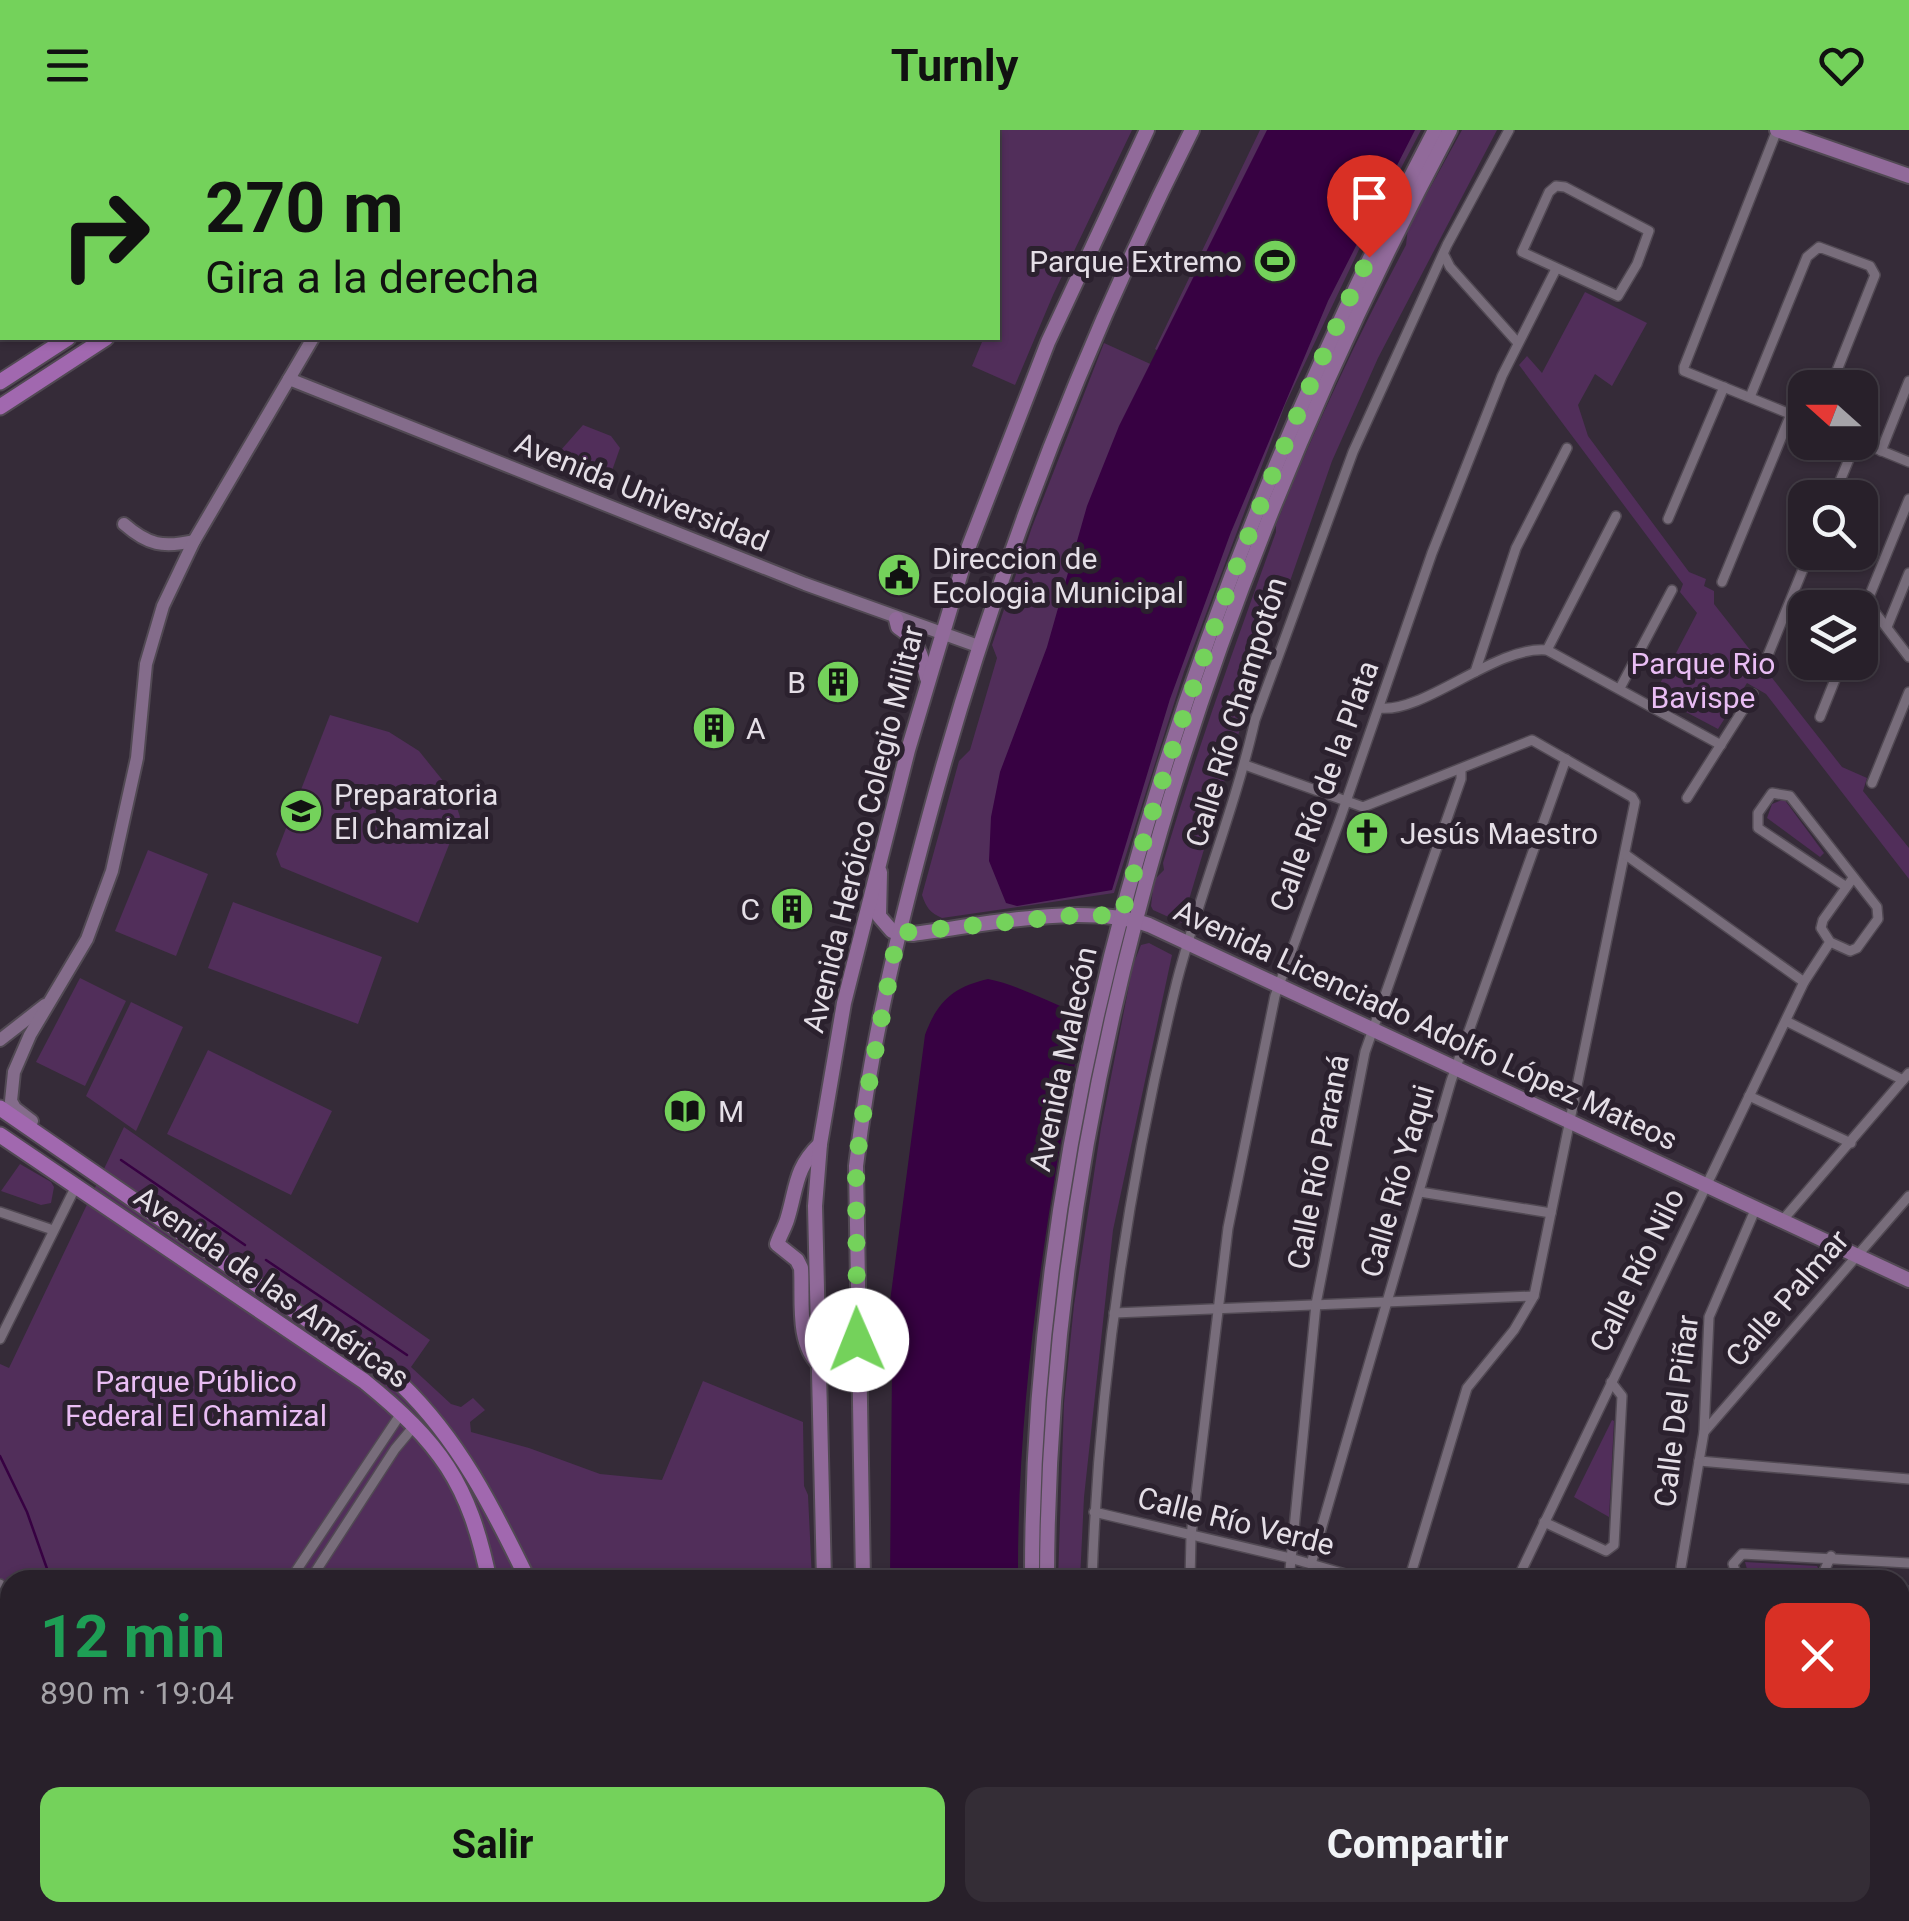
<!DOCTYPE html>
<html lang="es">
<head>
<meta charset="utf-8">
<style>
	:root { --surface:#28202a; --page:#342d36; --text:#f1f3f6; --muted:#a5a3a8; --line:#443e47; --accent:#74d25b }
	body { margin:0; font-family:Roboto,sans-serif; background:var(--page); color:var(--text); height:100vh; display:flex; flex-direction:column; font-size:38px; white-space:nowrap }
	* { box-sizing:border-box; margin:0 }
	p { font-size:32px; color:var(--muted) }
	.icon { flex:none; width:55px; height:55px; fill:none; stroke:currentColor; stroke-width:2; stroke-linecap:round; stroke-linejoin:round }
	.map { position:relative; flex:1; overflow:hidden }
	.details { position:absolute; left:0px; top:1440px; width:1910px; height:352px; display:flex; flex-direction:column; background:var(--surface); border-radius:30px 30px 0 0; box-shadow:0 2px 8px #0004,0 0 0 2px var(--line) }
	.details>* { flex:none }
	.top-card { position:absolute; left:0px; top:0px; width:1000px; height:210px; box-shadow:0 2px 8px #0004,0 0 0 2px var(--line); background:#74d25b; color:#111; overflow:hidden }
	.needle { width:65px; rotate:291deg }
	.fabs { position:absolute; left:1788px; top:240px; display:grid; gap:20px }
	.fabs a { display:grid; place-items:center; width:90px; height:90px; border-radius:20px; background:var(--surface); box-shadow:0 2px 8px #0004,0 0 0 2px var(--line); font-size:50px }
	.pin { position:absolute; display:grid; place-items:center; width:85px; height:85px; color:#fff; margin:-102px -42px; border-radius:50% 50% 50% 0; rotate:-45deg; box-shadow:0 0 10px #0007 }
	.pin .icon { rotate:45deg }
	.me { position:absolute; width:110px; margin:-55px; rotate:359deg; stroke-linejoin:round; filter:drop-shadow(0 0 8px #0008) }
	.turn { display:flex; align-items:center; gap:35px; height:210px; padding:0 40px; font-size:45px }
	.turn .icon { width:130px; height:130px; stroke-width:2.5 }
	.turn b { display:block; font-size:70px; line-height:85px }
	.round { display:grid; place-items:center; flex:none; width:105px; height:105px; border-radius:20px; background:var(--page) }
	.head { display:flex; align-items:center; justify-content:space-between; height:170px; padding:0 40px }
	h1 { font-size:60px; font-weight:700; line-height:75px; color:#1e9e55 }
	.primary-button { display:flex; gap:20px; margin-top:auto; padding:20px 40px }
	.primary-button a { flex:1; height:115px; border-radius:20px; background:var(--accent); color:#111; font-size:40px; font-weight:700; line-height:115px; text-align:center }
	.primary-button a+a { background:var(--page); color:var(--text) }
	header { display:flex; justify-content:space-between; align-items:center; height:130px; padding:0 40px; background:var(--accent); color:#111; font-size:45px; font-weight:700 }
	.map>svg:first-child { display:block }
</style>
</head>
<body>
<header><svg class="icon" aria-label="menu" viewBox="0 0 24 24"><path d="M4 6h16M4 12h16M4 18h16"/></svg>Turnly<svg class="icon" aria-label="heart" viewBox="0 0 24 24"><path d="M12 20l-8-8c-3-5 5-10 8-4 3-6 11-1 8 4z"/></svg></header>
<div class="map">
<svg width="1909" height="1791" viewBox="0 0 1909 1791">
	<rect width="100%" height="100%" fill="#352b38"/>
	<g fill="#512e5a">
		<path d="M690 0H1132L1053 165 1015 255 972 236 982 212 971 208H998V2Z"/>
		<path d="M1260 0H1421L1365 107 1285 275 1184 542 1114 763 942 788C930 783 926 777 922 765L959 631 970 620 997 528 992 515 1032 397 1104 213 1157 237 1164 224 1155 219Z"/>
		<path d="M1462 0H1497L1378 228 1332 331 1274 497 1266 512 1182 793 1153 780 1151 776 1154 750 1164 740 1163 733C1197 619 1236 513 1276 402V395C1314 299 1358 206 1406 115L1408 98Z"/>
		<path d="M1585 162 1647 193 1612 256 1595 244 1578 275 1588 306 1689 442 1706 449 1704 456 1714 461V474L1842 637 1867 648 1863 661 1909 718V749L1766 564 1747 553 1718 599 1654 565 1697 483 1680 462 1683 454 1519 235 1527 226 1542 243Z"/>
		<path d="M583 295 611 306 620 318 608 352 599 353 560 337 556 331 561 320Z"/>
		<path d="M330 585 389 602 419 621 452 662 460 687 418 793 281 737 276 724Z"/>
		<path d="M1784 669 1824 723 1820 727 1767 688 1772 674Z"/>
		<path d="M148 720 208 744 176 826 115 801Z"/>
		<path d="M233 772 382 827 358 894 208 838Z"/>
		<path d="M1149 813 1172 825 1113 1100 1084 1367 1080 1450H1058L1064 1273 1074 1175 1101 998 1133 835 1141 815Z"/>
		<path d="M80 848 126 871 85 956 36 932Z"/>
		<path d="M131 872 183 897 136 1001 86 966Z"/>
		<path d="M208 920 332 981 291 1065 167 1004Z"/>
		<path d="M124 997 430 1210 411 1237 451 1274 461 1277 473 1268 485 1280 470 1292 471 1302 529 1318 600 1344 662 1350 703 1251 803 1292 804 1356 808 1365 812 1450H10V1782L817 1783 815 1791H0V1234L9 1238Z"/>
		<path d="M20 1034 51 1052 54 1057 51 1073 41 1075 1 1061Z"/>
		<path d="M1612 1290 1614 1291 1609 1387 1574 1367Z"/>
		<path d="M1745 1432 1817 1436 1818 1438 1812 1450H1750Z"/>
		<path d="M1447 1783H1539L1542 1791H1422Z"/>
		<path d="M1569 1783V1782L1639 1783C1623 1791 1597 1791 1576 1791Z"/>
		<path d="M1717 1783H1800L1819 1791H1787Z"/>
	</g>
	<g fill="#370142">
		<path d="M1267 0H1415L1328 171 1231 402 1170 569 1112 760 1017 776 1006 773 989 731 991 687 1000 642 1047 517 1087 376 1119 296Z"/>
		<path d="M988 849C1018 855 1046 871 1075 882L1082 896C1047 1079 1017 1263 1018 1450H890L892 1238 886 1219V1202L925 905C937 872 953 857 988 849Z"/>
		<path d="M1015 1783 1013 1791H897L898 1783Z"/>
	</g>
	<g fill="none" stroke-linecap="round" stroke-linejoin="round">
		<g stroke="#370142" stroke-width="2.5">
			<path d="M121 1030 245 1115"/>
			<path d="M266 1130 407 1225"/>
			<path d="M0 1326 27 1382 51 1450"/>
		</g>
		<g stroke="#370142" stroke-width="10">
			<path d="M129 2 133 0"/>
			<path d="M0 85 2 84"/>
		</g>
		<g stroke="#514953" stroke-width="12">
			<g id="street">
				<path d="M1777 0 1684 237V241L1805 290"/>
				<path d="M1556 56 1565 57 1649 101 1637 134 1618 166 1522 122 1549 62Z"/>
				<path d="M1444 125 1450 137 1518 213"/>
				<path d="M1750 267 1807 127 1819 117 1870 136 1875 145 1830 258"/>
				<path d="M1860 312 1909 332"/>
				<path d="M1881 321 1909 251"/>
				<path d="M1833 368 1856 312"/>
				<path d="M1668 389 1724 257"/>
				<path d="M1722 452 1791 284"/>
				<path d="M1867 472 1909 527"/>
				<path d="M1860 489 1909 369"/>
				<path d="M1887 497 1909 443"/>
				<path d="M1547 520 1616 386"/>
				<path d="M1768 525 1810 422"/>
				<path d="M1475 542 1516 418 1567 318"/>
				<path d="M1620 558 1672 460"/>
				<path d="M1379 578C1424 584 1496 515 1547 520L1721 615"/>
				<path d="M1820 587 1842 532"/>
				<path d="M1245 635 1363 677 1532 610 1632 667 1635 672 1534 1166 1514 1200 1467 1258 1409 1450"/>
				<path d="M1872 653 1909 562"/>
				<path d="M1687 668 1753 564"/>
				<path d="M1626 725 1804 852"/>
				<path d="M1845 756 1758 698V683L1772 663 1790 666 1877 777 1878 789 1857 818 1850 821 1830 812 1821 798 1823 790 1853 748"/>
				<path d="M1786 891 1903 950"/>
				<path d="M1749 966 1851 1013"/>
				<path d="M1420 1062 1551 1083"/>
				<path d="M0 1082 53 1100"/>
				<path d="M1781 1092 1909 943"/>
				<path d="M1114 1183 1534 1166"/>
				<path d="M0 1209 77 1054"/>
				<path d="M1704 1302 1909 1066"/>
				<path d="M1699 1331 1909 1349"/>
				<path d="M1094 1382 1290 1428 1366 1450"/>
				<path d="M1544 1392 1606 1421 1614 1415 1622 1266 1611 1252"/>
				<path d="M1311 1434 1451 951 1566 629"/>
				<path d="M1681 1437 1704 1302 1709 1187 1755 1080"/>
				<path d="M290 1450 402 1282"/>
				<path d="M310 1450 395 1319 415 1295"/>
				<path d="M1092 1450C1099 1248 1129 1047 1177 851 1200 763 1235 678 1255 590L1353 322 1447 115 1509 0"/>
				<path d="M1190 1450 1191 1406 1228 1098 1275 866 1340 689 1432 423 1502 246 1556 139"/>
				<path d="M1289 1450 1316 1174 1365 922 1461 649V639"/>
				<path d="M1517 1450 1804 852 1830 812"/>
				<path d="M1738 1450 1733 1434 1742 1424 1909 1433"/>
				<path d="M1820 1450 1831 1426"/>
				<path d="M0 1454 10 1482"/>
				<path d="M1900 1479 1909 1461"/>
				<path d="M1900 1649 1909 1656"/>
				<path d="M0 1693 10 1683"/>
				<path d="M0 1720 10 1707"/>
				<path d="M0 1735 10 1740"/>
				<path d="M1900 1742 1909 1748"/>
				<path d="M97 1782 115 1791"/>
				<path d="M1360 1791 1361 1782"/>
			</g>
		</g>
		<g stroke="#514953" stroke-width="16">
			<g id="secondary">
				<path d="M488 2 492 0"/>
				<path d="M289 249 805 454 978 516"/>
				<path d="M124 394C148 415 163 418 194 411"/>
				<path d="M0 910 45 875"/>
				<path d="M32 991 15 978 11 971 14 942 30 905 87 809 112 741 137 628 146 534 163 476 194 411 313 208"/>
			</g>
		</g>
		<g stroke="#514953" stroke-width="18">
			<g id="primary">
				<path d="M1777 0 1909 46"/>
				<path d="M896 489 898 497C917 509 922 526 927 548"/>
				<path d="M880 742 879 786 892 801 913 804C985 795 1080 772 1149 795L1909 1150"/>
				<path d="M819 1234C796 1213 803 1167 801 1138L797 1130 777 1114C780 1105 784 1099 787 1090 797 1058 794 1039 820 1014"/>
				<path d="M824 1450 815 1076 820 1014 844 873 908 620 969 416 1048 212 1147 0"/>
				<path d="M863 1450 856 1036C870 918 898 801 929 687 994 446 1080 222 1192 0"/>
				<path d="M1032 1450C1031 941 1200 446 1435 0"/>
				<path d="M1047 1450C1048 942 1214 445 1450 0"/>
				<path d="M1038 1782V1791"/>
				<path d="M1053 1782 1054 1791"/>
				<path d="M1557 1782 1560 1791"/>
				<path d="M1821 1782 1839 1791"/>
				<path d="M884 1791 885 1782"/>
				<path d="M1387 1791 1411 1782"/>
				<path d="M1648 1791 1651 1782"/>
			</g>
		</g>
		<g stroke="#514953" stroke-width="19">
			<g id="highway">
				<path d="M23 2 27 0"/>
				<path d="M383 2 387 0"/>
				<path d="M421 2 425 0"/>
				<path d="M0 15 2 14"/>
				<path d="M0 252 68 208"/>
				<path d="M0 277 106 208"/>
				<path d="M0 978 401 1254C459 1310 493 1378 528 1450"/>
				<path d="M0 1005 364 1251C440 1313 469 1352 489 1450"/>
				<path d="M548 1782 549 1791"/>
				<path d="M655 1782 657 1791"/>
				<path d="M693 1782 697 1791"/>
				<path d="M835 1791 837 1789"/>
			</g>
		</g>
		<use href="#street" stroke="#786d7b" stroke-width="9"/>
		<use href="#secondary" stroke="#846c8b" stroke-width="12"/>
		<use href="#primary" stroke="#916a9a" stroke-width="14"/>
		<use href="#highway" stroke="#a168af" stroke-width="15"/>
	</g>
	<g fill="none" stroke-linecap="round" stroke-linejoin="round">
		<path stroke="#74d25b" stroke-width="18" stroke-dasharray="0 32.4" d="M857 1210 856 1036 862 990 898 803 1087 784 1121 787C1187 560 1266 340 1369 127"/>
	</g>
	<defs>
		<g id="stadium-disc" transform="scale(2.25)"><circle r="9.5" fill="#74d25b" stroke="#2b212e"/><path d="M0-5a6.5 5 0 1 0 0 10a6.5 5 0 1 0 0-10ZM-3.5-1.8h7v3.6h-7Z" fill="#111"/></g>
		<g id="civic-disc" transform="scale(2.25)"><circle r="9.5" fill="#74d25b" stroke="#2b212e"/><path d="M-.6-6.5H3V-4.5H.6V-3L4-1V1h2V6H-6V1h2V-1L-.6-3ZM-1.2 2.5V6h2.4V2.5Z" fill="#111"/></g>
		<g id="building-disc" transform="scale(2.25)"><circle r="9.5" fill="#74d25b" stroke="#2b212e"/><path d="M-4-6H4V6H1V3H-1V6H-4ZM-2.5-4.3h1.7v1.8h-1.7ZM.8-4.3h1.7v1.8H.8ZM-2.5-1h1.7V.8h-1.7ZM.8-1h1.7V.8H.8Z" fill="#111"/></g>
		<g id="school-disc" transform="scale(2.25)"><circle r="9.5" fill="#74d25b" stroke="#2b212e"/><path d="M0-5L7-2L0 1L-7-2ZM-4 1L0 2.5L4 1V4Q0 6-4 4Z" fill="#111"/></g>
		<g id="church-disc" transform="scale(2.25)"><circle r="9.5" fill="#74d25b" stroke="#2b212e"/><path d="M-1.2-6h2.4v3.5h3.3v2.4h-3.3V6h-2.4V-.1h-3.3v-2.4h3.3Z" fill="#111"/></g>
		<g id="library-disc" transform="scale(2.25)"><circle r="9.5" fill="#74d25b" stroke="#2b212e"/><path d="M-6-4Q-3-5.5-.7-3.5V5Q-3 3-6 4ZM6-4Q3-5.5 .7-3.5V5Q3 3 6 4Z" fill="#111"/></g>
	</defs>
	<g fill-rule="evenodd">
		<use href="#stadium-disc" x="1275" y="131"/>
		<use href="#civic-disc" x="899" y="445"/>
		<use href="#building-disc" x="838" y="552"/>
		<use href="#building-disc" x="714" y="598"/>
		<use href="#school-disc" x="301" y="681"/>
		<use href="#church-disc" x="1367" y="703"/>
		<use href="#building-disc" x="792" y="779"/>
		<use href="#library-disc" x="685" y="981"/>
	</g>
	<g text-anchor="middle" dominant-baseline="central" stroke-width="10" stroke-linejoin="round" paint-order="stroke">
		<g font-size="30" fill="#e5dfe7" stroke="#2b212e" text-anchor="start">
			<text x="1242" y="131" text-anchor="end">Parque Extremo</text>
			<text x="932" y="428">Direccion de<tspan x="932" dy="34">Ecologia Municipal</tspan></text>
			<text x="806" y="552" text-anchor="end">B</text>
			<text x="746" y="598">A</text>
			<text x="334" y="664">Preparatoria<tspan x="334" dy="34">El Chamizal</tspan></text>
			<text x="1400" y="703">Jesús Maestro</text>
			<text x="760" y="779" text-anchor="end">C</text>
			<text x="718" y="981">M</text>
		</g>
		<g font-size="30" fill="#e5dfe7" stroke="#2b212e">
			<text transform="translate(642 362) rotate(22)">Avenida Universidad</text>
			<text transform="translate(1236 582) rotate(-73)">Calle Río Champotón</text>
			<text transform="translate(1324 656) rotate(-70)">Calle Río de la Plata</text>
			<text transform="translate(863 699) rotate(-76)">Avenida Heróico Colegio Militar</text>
			<text transform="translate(1426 895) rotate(25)">Avenida Licenciado Adolfo López Mateos</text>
			<text transform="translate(1063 929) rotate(-78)">Avenida Malecón</text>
			<text transform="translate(1318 1032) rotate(-79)">Calle Río Paraná</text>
			<text transform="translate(1397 1051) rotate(-74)">Calle Río Yaqui</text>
			<text transform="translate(1637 1140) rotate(-64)">Calle Río Nilo</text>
			<text transform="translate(272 1157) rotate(35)">Avenida de las Américas</text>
			<text transform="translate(1787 1168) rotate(-49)">Calle Palmar</text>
			<text transform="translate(1676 1281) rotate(-83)">Calle Del Piñar</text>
			<text transform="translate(1236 1391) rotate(14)">Calle Río Verde</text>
		</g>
		<g font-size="30" fill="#e9bdf4" stroke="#2b212e">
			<text x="1703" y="533">Parque Rio<tspan x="1703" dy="34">Bavispe</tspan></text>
			<text x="196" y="1251">Parque Público<tspan x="196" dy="34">Federal El Chamizal</tspan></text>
		</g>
	</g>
</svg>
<div class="fabs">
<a><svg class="needle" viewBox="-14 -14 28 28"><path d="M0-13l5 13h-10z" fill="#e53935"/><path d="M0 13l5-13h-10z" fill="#a5a3a8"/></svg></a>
<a><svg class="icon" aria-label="search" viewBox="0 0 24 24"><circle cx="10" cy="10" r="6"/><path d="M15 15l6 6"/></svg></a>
<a><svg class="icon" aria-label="layers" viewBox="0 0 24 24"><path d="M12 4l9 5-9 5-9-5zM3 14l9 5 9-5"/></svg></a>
</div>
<div class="pin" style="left:1369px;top:127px;background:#d93025"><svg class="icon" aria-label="arrive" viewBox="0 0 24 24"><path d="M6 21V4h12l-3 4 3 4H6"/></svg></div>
<svg class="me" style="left:857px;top:1210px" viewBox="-20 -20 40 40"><circle r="19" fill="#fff"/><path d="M0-13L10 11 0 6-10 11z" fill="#74d25b"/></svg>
<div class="top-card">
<div class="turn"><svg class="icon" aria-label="right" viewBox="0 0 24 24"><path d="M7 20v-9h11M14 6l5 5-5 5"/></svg><div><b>270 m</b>Gira a la derecha</div></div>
</div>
<section class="details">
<div class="head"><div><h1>12 min</h1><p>890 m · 19:04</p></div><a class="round" style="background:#d93025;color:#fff"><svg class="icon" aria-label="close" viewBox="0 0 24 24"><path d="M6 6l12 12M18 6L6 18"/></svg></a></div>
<div class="primary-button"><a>Salir</a><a>Compartir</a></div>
</section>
</div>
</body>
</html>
